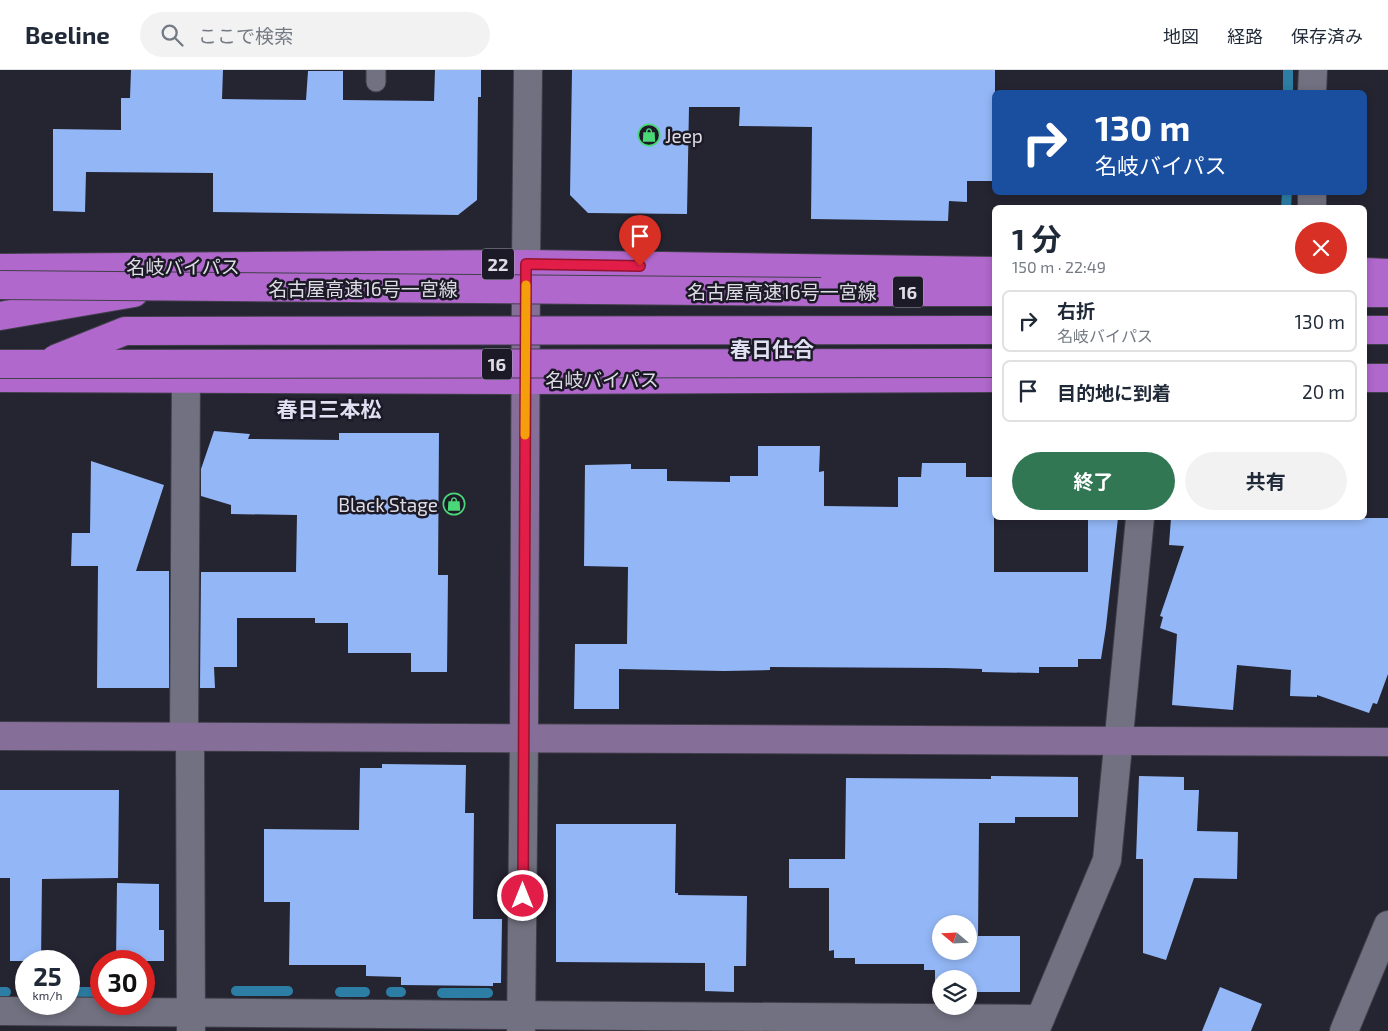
<!DOCTYPE html>
<html lang="ja">
<head>
<meta charset="utf-8">
<style>
	:root { --surface:#fff; --page:#f2f2f3; --text:#1f2937; --muted:#747a83; --line:#e0e1e3; --accent:#327754 }
	body { margin:0; font-family:"Exo 2","Noto Sans JP",sans-serif; background:var(--page); color:var(--text); height:100vh; display:flex; flex-direction:column; font-size:19px; white-space:nowrap }
	* { box-sizing:border-box; margin:0 }
	p { font-size:16px; color:var(--muted) }
	.icon { flex:none; width:28px; height:28px; fill:none; stroke:currentColor; stroke-width:2; stroke-linecap:round; stroke-linejoin:round }
	.map { position:relative; flex:1; overflow:hidden }
	.side { position:absolute; left:992px; top:135px; width:375px; height:315px; display:flex; flex-direction:column; background:var(--surface); border-radius:8px; box-shadow:0 2px 8px #0003 }
	.side>* { flex:none }
	.hud { position:absolute; left:992px; top:20px; width:375px; height:105px; border-radius:8px; box-shadow:0 2px 8px #0003; background:#1a4fa0; color:#fff; overflow:hidden }
	.needle { width:32px; rotate:289deg }
	.tools { position:absolute; left:932px; top:845px; display:grid; gap:10px }
	.tools a { display:grid; place-items:center; width:45px; height:45px; border-radius:50%; background:var(--surface); box-shadow:0 2px 8px #0003; font-size:25px }
	.speed { position:absolute; left:15px; top:880px; display:flex; gap:10px; font-size:25px; font-weight:700; text-align:center }
	.speed>* { display:grid; place-content:center; width:65px; height:65px; border-radius:50%; background:var(--surface); box-shadow:0 2px 8px #0003; line-height:1 }
	.speed small { font-size:12px; font-weight:400 }
	.speed .limit { border:8px solid #d22; background:#fff; color:#111 }
	.pin { position:absolute; display:grid; place-items:center; width:42px; height:42px; color:#fff; margin:-51px -21px; border-radius:50% 50% 50% 0; rotate:-45deg; box-shadow:0 0 5px #0007 }
	.pin .icon { rotate:45deg }
	.me { position:absolute; width:55px; margin:-28px; rotate:0deg; stroke-linejoin:round; filter:drop-shadow(0 0 4px #0008) }
	.turn { display:flex; align-items:center; gap:18px; height:105px; padding:0 20px; font-size:22px }
	.turn .icon { width:65px; height:65px; stroke-width:2.5 }
	.turn b { display:block; font-size:35px; line-height:42px }
	.round { display:grid; place-items:center; flex:none; width:52px; height:52px; border-radius:26px; background:var(--page) }
	.overview { display:flex; align-items:center; justify-content:space-between; height:85px; padding:0 20px }
	h1 { font-size:30px; font-weight:700; line-height:38px }
	.button { display:flex; gap:10px; margin-top:auto; padding:10px 20px }
	.button a { flex:1; height:58px; border-radius:30px; background:var(--accent); color:#fff; font-size:20px; font-weight:700; line-height:58px; text-align:center }
	.button a+a { background:var(--page); color:var(--text) }
	ul { padding:0; list-style:none }
	li { display:flex; align-items:center; gap:15px; height:62px; margin:0 10px 8px; padding:0 10px; border:2px solid var(--line); border-radius:8px }
	li div { flex:1 }
	li b { display:block; font-size:19px }
	li em { font-style:normal }
	header { display:flex; align-items:center; gap:30px; box-sizing:border-box; height:70px; padding:0 25px; background:var(--surface); border-bottom:1px solid var(--line) }
	header strong { font-size:24px }
	nav { display:flex; gap:28px; margin-inline-start:auto; font-size:18px }
	.search { width:350px; height:45px; background:var(--page); display:flex; align-items:center; gap:12px; box-sizing:border-box; padding:0 18px; border-radius:28px; color:var(--muted); font-size:19px }
	.map>svg:first-child { display:block }
</style>
</head>
<body>
<header>
<strong>Beeline</strong>
<div class="search"><svg class="icon" aria-label="search" viewBox="0 0 24 24"><circle cx="10" cy="10" r="6"/><path d="M15 15l6 6"/></svg>ここで検索</div>
<nav><a>地図</a><a>経路</a><a>保存済み</a></nav>
</header>
<div class="map">
<svg width="1388" height="961" viewBox="0 0 1388 961">
	<rect width="100%" height="100%" fill="#252431"/>
	<g fill="none" stroke-linecap="round" stroke-linejoin="round">
		<g stroke="#2c7ea5" stroke-width="10">
			<path d="M1288 22V0"/>
			<path d="M1286 138 1287 122"/>
			<path d="M236 921H288"/>
			<path d="M0 922H6"/>
			<path d="M69 922H101"/>
			<path d="M340 922H365"/>
			<path d="M391 922H401"/>
			<path d="M442 923H488"/>
		</g>
	</g>
	<g fill="#93b7f6" fill-rule="evenodd">
		<path d="M131 0H223L222 29 306 30 308 1H343V30L434 31 435 0H481V27H478L477 130 458 145 213 142V103L86 102 85 142 53 141V59L121 60V28H130Z"/>
		<path d="M572 0H995V111H967V132L949 131 948 151 811 149 812 57 739 56 740 37H689L687 144 588 143 570 125Z"/>
		<path d="M214 361 250 364 248 369 339 370V363H439L438 505H448L447 602H411V583H348V553H315V548H237V597H214L215 618H200L201 502H296L297 445 231 444V435L201 426V399Z"/>
		<path d="M758 376H820L819 402 824 401V436L898 437V407H921L922 393H966V407H994V502H1088V448H1118L1106 557 1101 589H1078V597H1039V603L982 602V599L946 598 770 597V600L724 601 619 599V639H574L575 574H627L628 497 584 496 585 395 631 394V399H667V411L730 412V406H758Z"/>
		<path d="M91 391 164 415 136 501H169V618H97L98 496H71L72 463H90Z"/>
		<path d="M1171 448H1388V604L1377 634 1373 633 1369 643 1317 625V627L1290 626 1291 600 1237 595 1233 640 1172 635 1177 564 1160 558 1163 547 1160 546 1184 476 1169 475Z"/>
		<path d="M382 694 466 695 465 743H474L473 849H502L501 913H493V916L401 915V907L366 906V895H289L290 832H264V759L359 760 360 698H382Z"/>
		<path d="M991 706 1078 707V747H1015V753H979L978 866H1020V922H969V909H941V922H935V900H924V894H855V888H834V880L829 881V818H789V789H845L846 708 991 709ZM941 854H969V881H941Z"/>
		<path d="M1139 706 1184 707V720H1199L1197 761 1238 762 1237 809 1194 808 1166 890 1143 883V789H1136Z"/>
		<path d="M0 720H119L118 808 42 809 41 891H10V808H0Z"/>
		<path d="M556 754H676L675 823H678V825L747 826 746 896H734V922L705 921V893L556 892Z"/>
		<path d="M117 813 159 814V860H164V891H116Z"/>
		<path d="M1220 917 1262 934 1251 961H1202Z"/>
	</g>
	<g fill="none" stroke-linecap="round" stroke-linejoin="round">
		<g stroke="#403f4a" stroke-width="21">
			<path id="lane" d="M376 0V12"/>
		</g>
		<g stroke="#403f4a" stroke-width="30">
			<g id="street">
				<path d="M1312 22 1313 0"/>
				<path d="M1312 138V122"/>
				<path d="M526 194 528 0"/>
				<path d="M184 667 186 308"/>
				<path d="M190 667 191 961"/>
				<path d="M0 941 1040 949"/>
				<path d="M521 961 524 668"/>
				<path d="M1035 961 1107 790 1140 448"/>
				<path d="M1344 961 1388 855"/>
			</g>
		</g>
		<g stroke="#403f4a" stroke-width="30">
			<g id="secondary">
				<path d="M0 666 1388 672"/>
				<path d="M524 668 526 196"/>
			</g>
		</g>
		<g stroke="#403f4a" stroke-width="30">
			<g id="highway">
				<path d="M0 198 526 194 995 201"/>
				<path d="M1365 202 1388 203"/>
				<path d="M821 222H995"/>
				<path d="M1365 223H1388"/>
				<path d="M0 246 134 223"/>
				<path d="M1365 260H1388"/>
				<path d="M0 308 525 310 995 308"/>
				<path d="M1365 308H1388"/>
			</g>
		</g>
		<use href="#lane" stroke="#727181" stroke-width="19"/>
		<use href="#street" stroke="#727181" stroke-width="28"/>
		<use href="#secondary" stroke="#856e98" stroke-width="28"/>
		<use href="#highway" stroke="#b168cc" stroke-width="28"/>
		<g stroke="#403f4a" stroke-width="30" stroke-linecap="butt">
			<g id="highway-bridge">
				<path d="M0 215 821 222"/>
				<path d="M55 289 125 261 995 260"/>
				<path d="M0 294 995 293"/>
			</g>
		</g>
		<use href="#highway-bridge" stroke="#b168cc" stroke-width="28"/>
	</g>
	<g fill="none" stroke-linecap="round" stroke-linejoin="round">
		<g stroke="#92132f" stroke-width="12">
			<path id="route" d="M523 826 526 194 640 196"/>
		</g>
		<use href="#route" stroke="#e11d48" stroke-width="9"/>
		<path stroke="#f59e0b" stroke-width="9" d="M525 365 526 215"/>
	</g>
	<defs>
		<g id="shop-ring" transform="scale(1.125)"><circle r="9.5" fill="#1c1a27" stroke="#49d778" stroke-width="1.5"/><path d="M-5-2.5h2.3a2.7 3.5 0 0 1 5.4 0H5L5.5 6h-11ZM-1.5-2.5h3a1.5 2.3 0 0 0-3 0Z" fill="#49d778"/></g>
	</defs>
	<g fill-rule="evenodd">
		<use href="#shop-ring" x="649" y="65"/>
		<use href="#shop-ring" x="454" y="434"/>
	</g>
	<g text-anchor="middle" dominant-baseline="central" stroke-width="5" stroke-linejoin="round" paint-order="stroke">
		<g fill="#1c1a27" stroke="#a4a2ad" stroke-width="1">
			<rect x="482" y="178.5" width="32" height="31" rx="4"/>
			<rect x="893" y="206.5" width="30" height="31" rx="4"/>
			<rect x="482" y="278.5" width="30" height="31" rx="4"/>
		</g>
		<g font-size="18" font-weight="bold" fill="#dedde6">
			<text x="498" y="194">22</text>
			<text x="908" y="222">16</text>
			<text x="497" y="294">16</text>
		</g>
		<g font-size="19" fill="#dedde6" stroke="#1c1a27" text-anchor="start">
			<text x="665" y="65">Jeep</text>
			<text x="438" y="434" text-anchor="end">Black Stage</text>
		</g>
		<g font-size="19" fill="#dedde6" stroke="#1c1a27">
			<text x="183" y="196">名岐バイパス</text>
			<text x="363" y="218">名古屋高速16号一宮線</text>
			<text x="782" y="221">名古屋高速16号一宮線</text>
			<text x="602" y="309">名岐バイパス</text>
		</g>
		<g font-size="21" font-weight="bold" fill="#e1e0f3" stroke="#1c1a27">
			<text x="772" y="278">春日仕合</text>
			<text x="329" y="338">春日三本松</text>
		</g>
	</g>
</svg>
<div class="tools">
<a><svg class="needle" viewBox="-14 -14 28 28"><path d="M0-13l5 13h-10z" fill="#e53935"/><path d="M0 13l5-13h-10z" fill="#747a83"/></svg></a>
<a><svg class="icon" aria-label="layers" viewBox="0 0 24 24"><path d="M12 4l9 5-9 5-9-5zM3 14l9 5 9-5"/></svg></a>
</div>
<div class="speed"><div>25<small>km/h</small></div><div class="limit">30</div></div>
<div class="pin" style="left:640px;top:196px;background:#d93025"><svg class="icon" aria-label="arrive" viewBox="0 0 24 24"><path d="M6 21V4h12l-3 4 3 4H6"/></svg></div>
<svg class="me" style="left:523px;top:826px" viewBox="-20 -20 40 40"><circle r="17" fill="#e11d48" stroke="#fff" stroke-width="3"/><path d="M0-11L8 9 0 5-8 9z" fill="#fff"/></svg>
<div class="hud">
<div class="turn"><svg class="icon" aria-label="right" viewBox="0 0 24 24"><path d="M7 20v-9h11M14 6l5 5-5 5"/></svg><div><b>130 m</b>名岐バイパス</div></div>
</div>
<section class="side">
<div class="overview"><div><h1>1 分</h1><p>150 m · 22:49</p></div><a class="round" style="background:#d93025;color:#fff"><svg class="icon" aria-label="close" viewBox="0 0 24 24"><path d="M6 6l12 12M18 6L6 18"/></svg></a></div>
<ul>
<li><svg class="icon" aria-label="right" viewBox="0 0 24 24"><path d="M7 20v-9h11M14 6l5 5-5 5"/></svg><div><b>右折</b><p>名岐バイパス</p></div><em>130 m</em></li>
<li><svg class="icon" aria-label="arrive" viewBox="0 0 24 24"><path d="M6 21V4h12l-3 4 3 4H6"/></svg><div><b>目的地に到着</b></div><em>20 m</em></li>
</ul>
<div class="button"><a>終了</a><a>共有</a></div>
</section>
</div>
</body>
</html>
